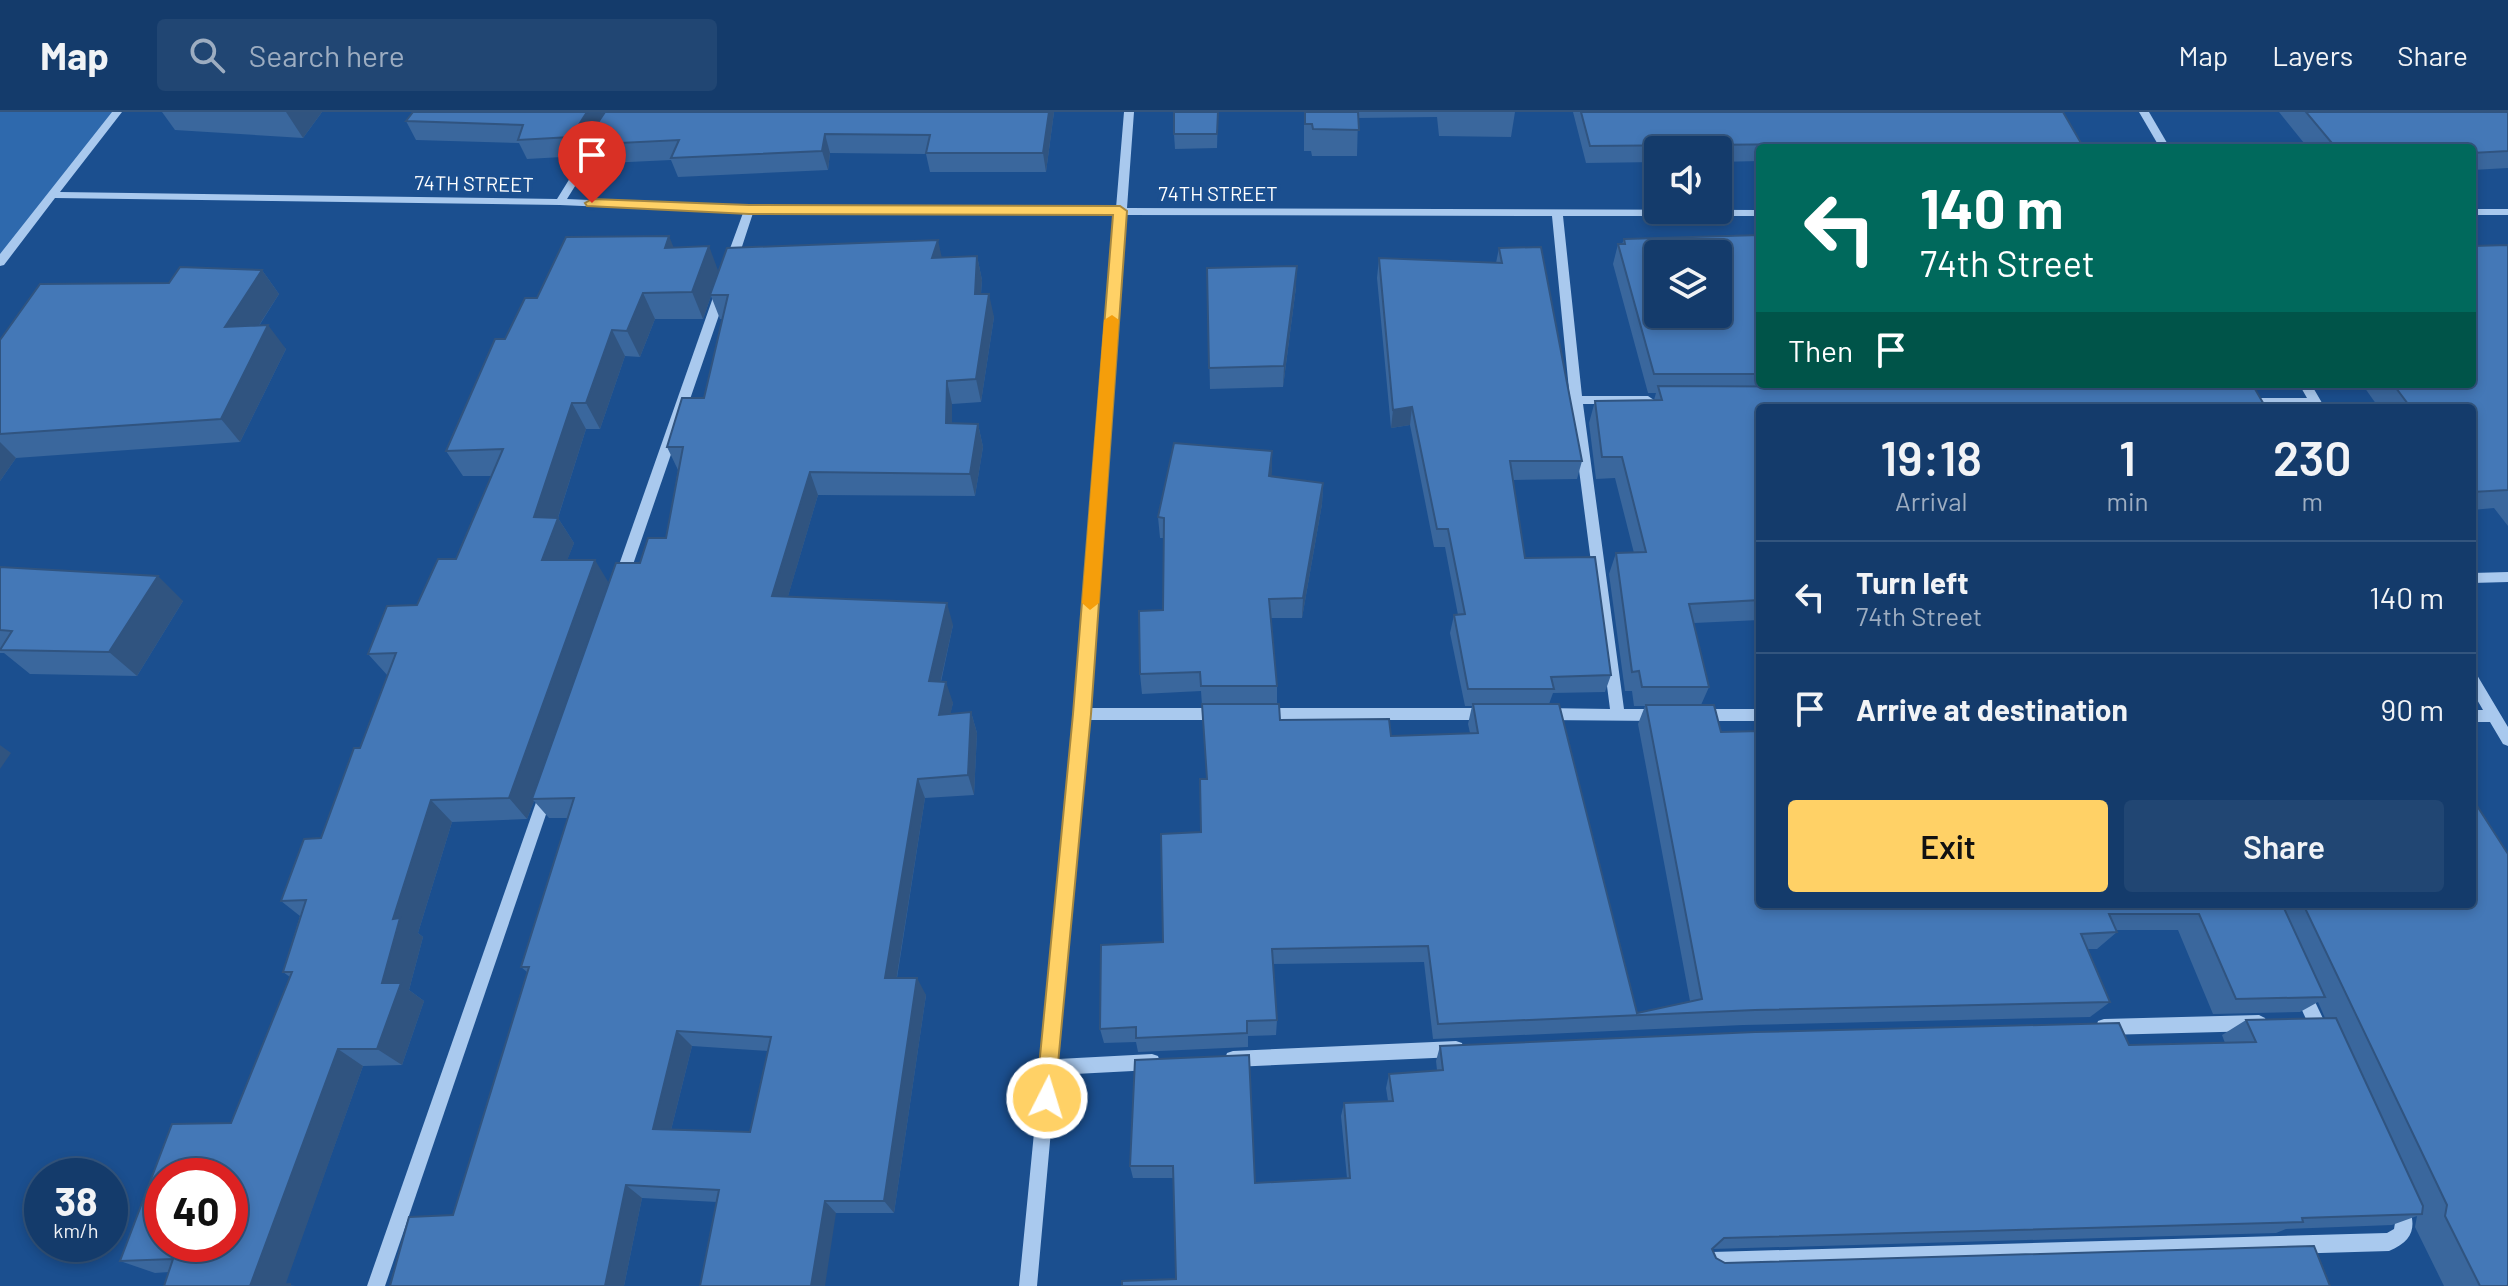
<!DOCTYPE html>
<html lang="en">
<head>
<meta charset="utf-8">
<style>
	:root { --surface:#143b6b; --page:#214673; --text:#f1f3f6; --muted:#9dadc1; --line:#33557e; --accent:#ffd166 }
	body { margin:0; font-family:Barlow,sans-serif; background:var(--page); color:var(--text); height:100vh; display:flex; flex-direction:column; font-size:30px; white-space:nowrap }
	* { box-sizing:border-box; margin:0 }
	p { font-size:26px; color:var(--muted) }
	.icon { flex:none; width:44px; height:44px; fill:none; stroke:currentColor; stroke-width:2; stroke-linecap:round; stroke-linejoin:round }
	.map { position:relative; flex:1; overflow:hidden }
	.details { position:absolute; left:1756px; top:292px; width:720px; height:504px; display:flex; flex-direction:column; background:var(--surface); border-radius:8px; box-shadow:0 4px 12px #0003,0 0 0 2px var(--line) }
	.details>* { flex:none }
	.guide { position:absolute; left:1756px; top:32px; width:720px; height:244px; border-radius:8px; box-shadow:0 4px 12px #0003,0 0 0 2px var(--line); background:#00695c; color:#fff; overflow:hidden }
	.tools { position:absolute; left:1644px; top:24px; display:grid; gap:16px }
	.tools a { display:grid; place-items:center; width:88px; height:88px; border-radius:8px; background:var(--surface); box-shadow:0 4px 12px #0003,0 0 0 2px var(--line); font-size:40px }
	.speed { position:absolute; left:24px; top:1046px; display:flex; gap:16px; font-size:40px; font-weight:700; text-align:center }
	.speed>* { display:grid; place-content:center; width:104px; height:104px; border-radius:50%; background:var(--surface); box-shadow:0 4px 12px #0003,0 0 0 2px var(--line); line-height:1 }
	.speed small { font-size:20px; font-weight:400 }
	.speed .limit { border:12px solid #d22; background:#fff; color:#111 }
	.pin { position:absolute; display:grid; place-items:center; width:68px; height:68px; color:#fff; margin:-82px -34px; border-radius:50% 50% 50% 0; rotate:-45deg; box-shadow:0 0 8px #0007 }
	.pin .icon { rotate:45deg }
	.me { position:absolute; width:88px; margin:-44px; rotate:5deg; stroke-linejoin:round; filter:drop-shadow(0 0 6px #0008) }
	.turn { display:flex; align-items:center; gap:28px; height:168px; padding:0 32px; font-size:36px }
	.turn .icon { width:104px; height:104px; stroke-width:2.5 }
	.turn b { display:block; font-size:56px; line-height:68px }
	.then { display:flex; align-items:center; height:76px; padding:0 32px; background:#0003; gap:16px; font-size:30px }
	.eta { display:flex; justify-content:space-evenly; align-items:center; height:136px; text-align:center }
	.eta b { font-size:48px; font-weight:600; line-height:56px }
	.primary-button { display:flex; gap:16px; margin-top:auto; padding:16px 32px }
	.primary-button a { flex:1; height:92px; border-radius:8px; background:var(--accent); color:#111; font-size:32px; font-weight:600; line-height:92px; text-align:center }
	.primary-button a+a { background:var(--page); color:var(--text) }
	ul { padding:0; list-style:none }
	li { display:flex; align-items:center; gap:24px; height:112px; padding:0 32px; border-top:2px solid var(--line) }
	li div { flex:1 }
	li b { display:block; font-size:30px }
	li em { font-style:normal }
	header { display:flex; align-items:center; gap:48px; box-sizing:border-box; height:112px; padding:0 40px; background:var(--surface); border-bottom:2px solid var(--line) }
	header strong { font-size:38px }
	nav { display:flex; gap:44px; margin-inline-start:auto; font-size:28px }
	.search { width:560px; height:72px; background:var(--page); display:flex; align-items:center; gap:20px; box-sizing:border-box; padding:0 28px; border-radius:8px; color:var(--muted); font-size:30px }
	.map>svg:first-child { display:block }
</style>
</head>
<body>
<header>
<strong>Map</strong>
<div class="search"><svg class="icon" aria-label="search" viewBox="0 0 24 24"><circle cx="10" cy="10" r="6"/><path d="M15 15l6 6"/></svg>Search here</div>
<nav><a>Map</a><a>Layers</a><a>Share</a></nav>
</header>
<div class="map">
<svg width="2508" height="1174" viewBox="0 0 2508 1174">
	<rect width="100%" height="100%" fill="#1b4f8f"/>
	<path fill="#2e69ad" d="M0 0H119L0 154Z"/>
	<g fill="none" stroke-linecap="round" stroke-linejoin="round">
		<g fill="#a9c9ee" fill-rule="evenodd">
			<path d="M112 0H122L60 80 557 87 611 0H621L567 87 749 95 1116 96 1124 0H1134L1127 96 1760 98V104H1563L1582 284H1648L1654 288 1648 292H1583L1624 597H1660L1665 599 1667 603 1665 607 1660 609 1544 608 1539 606 1537 602 1539 598 1544 596 1610 597 1570 288 1552 104 1126 103 1089 596H1220L1225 598 1227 602 1225 606 1220 608H1089L1058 947 1152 942 1158 944 1160 950 1158 956 1152 958 1056 963 1037 1174H1019L1075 602 1116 102 753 101 736 153 730 157 724 153 743 101 560 93 55 86 4 153 0 154V142Z"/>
			<path d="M2139 0H2149L2170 36H2160Z"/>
			<rect x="2472" y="97" width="36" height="6"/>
			<path d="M722 173 728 177 628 467 621 472 616 471 614 467 716 177Z"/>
			<path d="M2299 272H2311L2325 296 2245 294 2239 290 2245 286H2307Z"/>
			<path d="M2508 460V470L2472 471V461Z"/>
			<path d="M2472 561 2477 563 2508 615V634L2503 632 2490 610H2472V598H2483L2472 579Z"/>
			<path d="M1260 596H1488L1493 598 1495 602 1493 606 1488 608H1260L1255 606 1253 602 1255 598Z"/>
			<path d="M1700 597H1760V609H1700L1695 607 1693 603 1695 599Z"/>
			<path d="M547 673 552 675 554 679 385 1174H367L540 679 542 675Z"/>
			<path d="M2302 872 2308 875 2328 917 2330 923 2328 929 2322 931 2316 929 2296 885 2294 880 2296 875Z"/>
			<path d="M2259 903 2265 906 2267 911 2265 916 2259 919 2104 923 2098 921 2096 915 2098 909 2104 907Z"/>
			<path d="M1456 929 1462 931 1464 937 1462 943 1456 945 1233 955 1227 953 1225 947 1227 941 1233 939Z"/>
			<path d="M2399 1082 2405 1085C2416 1110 2418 1127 2389 1139L1712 1158 1706 1155 1703 1149 1706 1143 1712 1140 2387 1121 2394 1117 2396 1105 2390 1091 2393 1085Z"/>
		</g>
	</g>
	<g fill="#3a679d" fill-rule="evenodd">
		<path d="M162 0H322L303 26 175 18Z"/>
		<path d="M1054 0 1046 60H930L926 42 830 41 828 58 678 65 671 48 608 51 605 43H598L591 27 580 44 527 47 519 31 416 28 406 9Z"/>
		<path d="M1218 0 1217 36 1175 37 1174 22Z"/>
		<path d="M1304 0H1515L1511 25 1439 24 1437 5 1358 6 1357 44H1312L1311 39H1304Z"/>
		<path d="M1573 0H2063L2081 31 2078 36H1760V49L1718 50V38H1658V50L1586 51Z"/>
		<path d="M2279 0H2508V56L2472 58V36H2308Z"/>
		<path d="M1760 123V272H2240L2236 277 1760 296V508L1694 511 1709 575 1701 593 1760 792H2472L2508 1174H2444L2415 1115 2417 1104 2392 1113 2286 1117 2276 1121 1712 1137 1176 1167 1174 1066H1133L1130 1054 1135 948 1255 1071 1347 1066 1341 1004 1344 991 1388 989 1386 976 1389 962 1437 958 1436 949 1440 934 2129 933 2225 931 2222 923 2246 908 2325 906 2318 890 2300 900 2213 902 2178 818H2116L2117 820 2097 837H2087L2110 890 2090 905 1743 913 1433 927 1424 850 1273 852 1277 908 1276 923 1248 924V935L1138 940 1136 930 1104 931 1100 917 1163 830 1201 720 1207 667 1201 579 1142 582 1140 562 1163 498 1164 426H1160L1158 405 1271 364 1323 371 1322 392 1302 506H1271L1277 574V592L1280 608 1391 624 1470 621 1468 612 1472 594H1465L1450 521 1454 503H1458L1445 435H1434L1410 313 1391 316 1377 166 1379 146 1496 151 1499 136 1582 349 1577 367 1513 368 1525 446 1611 563 1605 580 1553 581 1549 592 1637 901 1690 889 1638 612 1645 594H1634L1632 579H1625L1609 462 1616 441H1634L1615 366 1596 367 1589 311 1595 289 1654 288 1656 281H1648L1613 152 1618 132H1622L1624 127Z"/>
		<path d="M2508 133V414L2494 396 2472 398V296H2379L2362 272H2472Z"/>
		<path d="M674 136 719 160 977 144 982 168 981 182 994 205 981 290 952 292V311L978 312 983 335 975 384 818 383 788 484 953 513 941 570 953 591 950 602 971 600 977 621 974 683 925 686 897 866 926 883 894 1101H836L717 1090 642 1086 624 1174H390L453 1103 527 860 521 855 568 706H549L534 689 527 707 452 710 418 821 423 825 409 878 424 889 402 953 363 954 285 1172 296 1174 169 1160 155 1161 120 1149 231 1011 290 865 283 860 300 804 281 789 321 726 360 636 388 564 368 542 417 493 456 447 492 364H463L446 339 505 227 537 186ZM711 184 720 207H723L704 286 667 335 678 358 666 426 640 451 609 471 567 448 574 431 558 406 586 317H600L625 244 640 245 655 207H703ZM692 934 768 939 750 1020 671 1018Z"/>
		<path d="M1207 156 1296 175 1283 275 1210 277Z"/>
		<path d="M262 158 279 182 259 214 286 237 240 330 16 346 0 369V228L169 171Z"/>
		<path d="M0 455 183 489 137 564 30 562 4 541H0Z"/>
	</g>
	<g fill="#305480">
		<path d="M286 0H322L303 26Z"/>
		<path d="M587 0H607L589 24 591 27 580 44 571 25Z"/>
		<path d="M1049 0H1054L1046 60 1043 41Z"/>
		<path d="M825 22 830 41 828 58 822 39Z"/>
		<path d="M669 124 680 151 665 136Z"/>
		<path d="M938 128 943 151 932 146Z"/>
		<path d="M709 134 719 161 703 207 692 180Z"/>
		<path d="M977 144 982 168 979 206 975 182Z"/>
		<path d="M1297 154 1296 175 1283 275 1284 254Z"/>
		<path d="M262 158 279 182 243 238 225 215Z"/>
		<path d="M643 181 655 207 640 245 627 219Z"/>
		<path d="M989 182 994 205 981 290 976 267Z"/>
		<path d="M268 213 286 237 240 330 221 307Z"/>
		<path d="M612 218 625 244 600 317 586 291Z"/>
		<path d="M947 269 952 292V334L946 311Z"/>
		<path d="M572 291 586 317 554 418 558 406 574 431 558 472 542 448 534 405Z"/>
		<path d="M1412 295 1410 313 1391 316 1393 298Z"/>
		<path d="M978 312 983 335 975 384 970 362Z"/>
		<path d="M0 330 16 346 0 369Z"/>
		<path d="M1272 339V360L1269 385V364Z"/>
		<path d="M810 360 818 383 782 505 772 484Z"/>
		<path d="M1323 371 1322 392 1302 506 1303 486Z"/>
		<path d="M595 448 610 473 532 687 534 689 527 707 509 686Z"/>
		<path d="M158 464 183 489 137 564 109 540Z"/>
		<path d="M947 491 953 513 936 590 929 569Z"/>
		<path d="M946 570 953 591 946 623 939 603Z"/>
		<path d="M971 600 977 621 974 683 968 663Z"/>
		<path d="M0 633 11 641 0 657Z"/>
		<path d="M918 667 925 686 894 882 885 866Z"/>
		<path d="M431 688 452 710 418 821 423 825 409 878 424 889 402 953 377 937 382 871 393 807Z"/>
		<path d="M917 866 926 883 894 1101 884 1089Z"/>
		<path d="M677 919 692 934 668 1030 653 1017Z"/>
		<path d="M338 937 363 954 285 1174H250Z"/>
		<path d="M626 1073 642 1086 624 1174H605Z"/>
		<path d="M825 1089 836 1101 825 1174H811Z"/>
	</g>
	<g fill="#4478b7" stroke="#305480" stroke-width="2" fill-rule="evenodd">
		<path d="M413 0H587L571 25 518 28 523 13 406 9Z"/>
		<path d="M605 0H1049L1043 41H926L930 23 825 22 822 39 671 46 679 28 600 32 603 23 589 24Z"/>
		<path d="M1174 0H1218L1217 22H1174Z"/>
		<path d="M1305 0H1358L1359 18 1313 17 1312 12H1305Z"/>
		<path d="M1581 0H2063L2081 31 1987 36H1958L1956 32 1906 34 1904 31 1590 34Z"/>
		<path d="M2306 0H2508V39L2472 41V36H2336Z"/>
		<path d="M1760 123V262H1654L1618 132H1625L1624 127ZM1658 142H1718V202H1658Z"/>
		<path d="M669 124 665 136 709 134 692 180 643 181 627 219 612 218 586 291H572L534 405 558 406 542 448H595L509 686 431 688 393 807 400 806 382 871H401L377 937H338L250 1174H164L173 1147 120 1149 172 1012 231 1011 292 860H283L306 788 281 789 304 727 321 726 354 636H360L396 541 368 542 387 494 417 493 438 447H456L503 337 446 339 495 227H505L525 186H537L566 125ZM162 1064H230V1132H162Z"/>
		<path d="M938 128 932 146 977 144 975 182H989L976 267 947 269 946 311 978 312 970 362 810 360 772 484 947 491 929 569 946 570 939 603 971 600 968 663 918 667 885 866H917L884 1089H825L811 1174H700L719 1078 626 1073 605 1174H390L409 1105 453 1103 529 855H521L574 686 532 687 616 451H640L648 426H666L683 335H667L682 286H704L728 183H710L727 136ZM677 919 771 925 750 1020 653 1017Z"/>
		<path d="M2508 133V378L2472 380V296H2404L2401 292H2408L2393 272H2472V134Z"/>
		<path d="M1541 135 1582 349H1510L1525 446 1595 445 1611 563 1551 565 1554 577H1468L1454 503 1465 502 1448 417H1437L1412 295 1393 298 1379 146 1502 151 1499 136Z"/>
		<path d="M1297 154 1284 254 1209 256 1207 156Z"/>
		<path d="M180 155 262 158 225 215 268 213 221 307 0 322V228L40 172 169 171Z"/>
		<path d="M1658 274 2255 277 2266 296H1760V488L1689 492 1709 575H1642L1639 559 1632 560 1616 441 1646 440 1622 345H1602L1595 289 1662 288Z"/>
		<path d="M1174 331 1272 339 1269 364 1323 371 1303 486 1269 487 1277 574H1201L1200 560 1140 562 1139 499 1163 498 1164 406 1158 405Z"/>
		<path d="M0 455 158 464 109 540 0 538 12 519 0 518Z"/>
		<path d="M1202 592H1279L1280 608 1389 607 1391 624 1478 621 1473 592H1559L1637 901 1702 887 1646 593H1714L1721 620 1760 619V792H2282L2325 885 2236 887 2199 802H2109L2117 820 2081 822 2110 890 1755 898 1438 912 1428 834 1272 837 1277 908 1247 909V921L1136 926V915L1100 917 1101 833 1163 830 1161 722 1201 720 1200 667H1207Z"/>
		<path d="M2472 686 2508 742V1174H2480L2445 1104 2447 1093 2303 792H2472Z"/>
		<path d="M2336 906 2423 1094 2422 1102 2302 1106 2303 1110 1724 1126 1712 1137 1716 1146 1725 1151 2314 1134 2330 1174H1122V1169L1176 1167 1173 1054H1130L1135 948 1249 943 1255 1071 1350 1066 1344 991 1393 989 1389 962 1443 958 1440 934 1755 920 2119 911 2129 933 2256 930 2246 908Z"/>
		<path d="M290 1172V1174H255Z"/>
	</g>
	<path fill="#ffd166" stroke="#a68842" stroke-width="2" d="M592 87 749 93 1120 94 1127 99 1091 602 1054 994 1047 997 1039 994 1036 986 1073 602 1113 103 749 102 587 94 585 91Z"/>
	<path fill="#f59e0b" d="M1112 203 1119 208 1099 491 1090 498 1082 491 1104 208Z"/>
	<g text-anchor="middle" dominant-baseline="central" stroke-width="8" stroke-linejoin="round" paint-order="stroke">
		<g font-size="20" fill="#fff" stroke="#1b4f8f">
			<text transform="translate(474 71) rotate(1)">74TH STREET</text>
			<text x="1218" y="81">74TH STREET</text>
		</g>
	</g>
</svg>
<div class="tools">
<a><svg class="icon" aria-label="sound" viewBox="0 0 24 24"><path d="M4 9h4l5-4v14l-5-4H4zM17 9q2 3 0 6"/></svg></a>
<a><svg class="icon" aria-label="layers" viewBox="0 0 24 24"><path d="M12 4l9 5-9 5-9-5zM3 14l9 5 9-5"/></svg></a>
</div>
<div class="speed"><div>38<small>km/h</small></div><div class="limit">40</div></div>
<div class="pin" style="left:592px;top:91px;background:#d93025"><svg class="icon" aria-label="arrive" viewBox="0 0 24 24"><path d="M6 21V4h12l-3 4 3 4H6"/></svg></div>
<svg class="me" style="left:1047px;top:986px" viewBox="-20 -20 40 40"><circle r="17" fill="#ffd166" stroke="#fff" stroke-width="3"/><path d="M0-11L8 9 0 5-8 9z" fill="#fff"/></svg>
<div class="guide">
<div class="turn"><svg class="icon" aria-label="left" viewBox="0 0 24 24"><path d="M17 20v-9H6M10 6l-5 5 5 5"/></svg><div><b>140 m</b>74th Street</div></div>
<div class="then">Then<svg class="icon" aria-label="arrive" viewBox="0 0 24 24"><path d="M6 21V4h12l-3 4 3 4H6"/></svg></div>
</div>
<section class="details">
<div class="eta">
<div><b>19:18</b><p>Arrival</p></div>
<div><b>1</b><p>min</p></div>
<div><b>230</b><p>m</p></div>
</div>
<ul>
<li><svg class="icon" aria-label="left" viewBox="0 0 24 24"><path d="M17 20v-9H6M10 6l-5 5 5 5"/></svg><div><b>Turn left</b><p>74th Street</p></div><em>140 m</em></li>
<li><svg class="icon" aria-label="arrive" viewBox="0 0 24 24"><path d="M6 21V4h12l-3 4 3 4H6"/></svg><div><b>Arrive at destination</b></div><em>90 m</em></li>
</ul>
<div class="primary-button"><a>Exit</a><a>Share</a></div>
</section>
</div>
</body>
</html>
